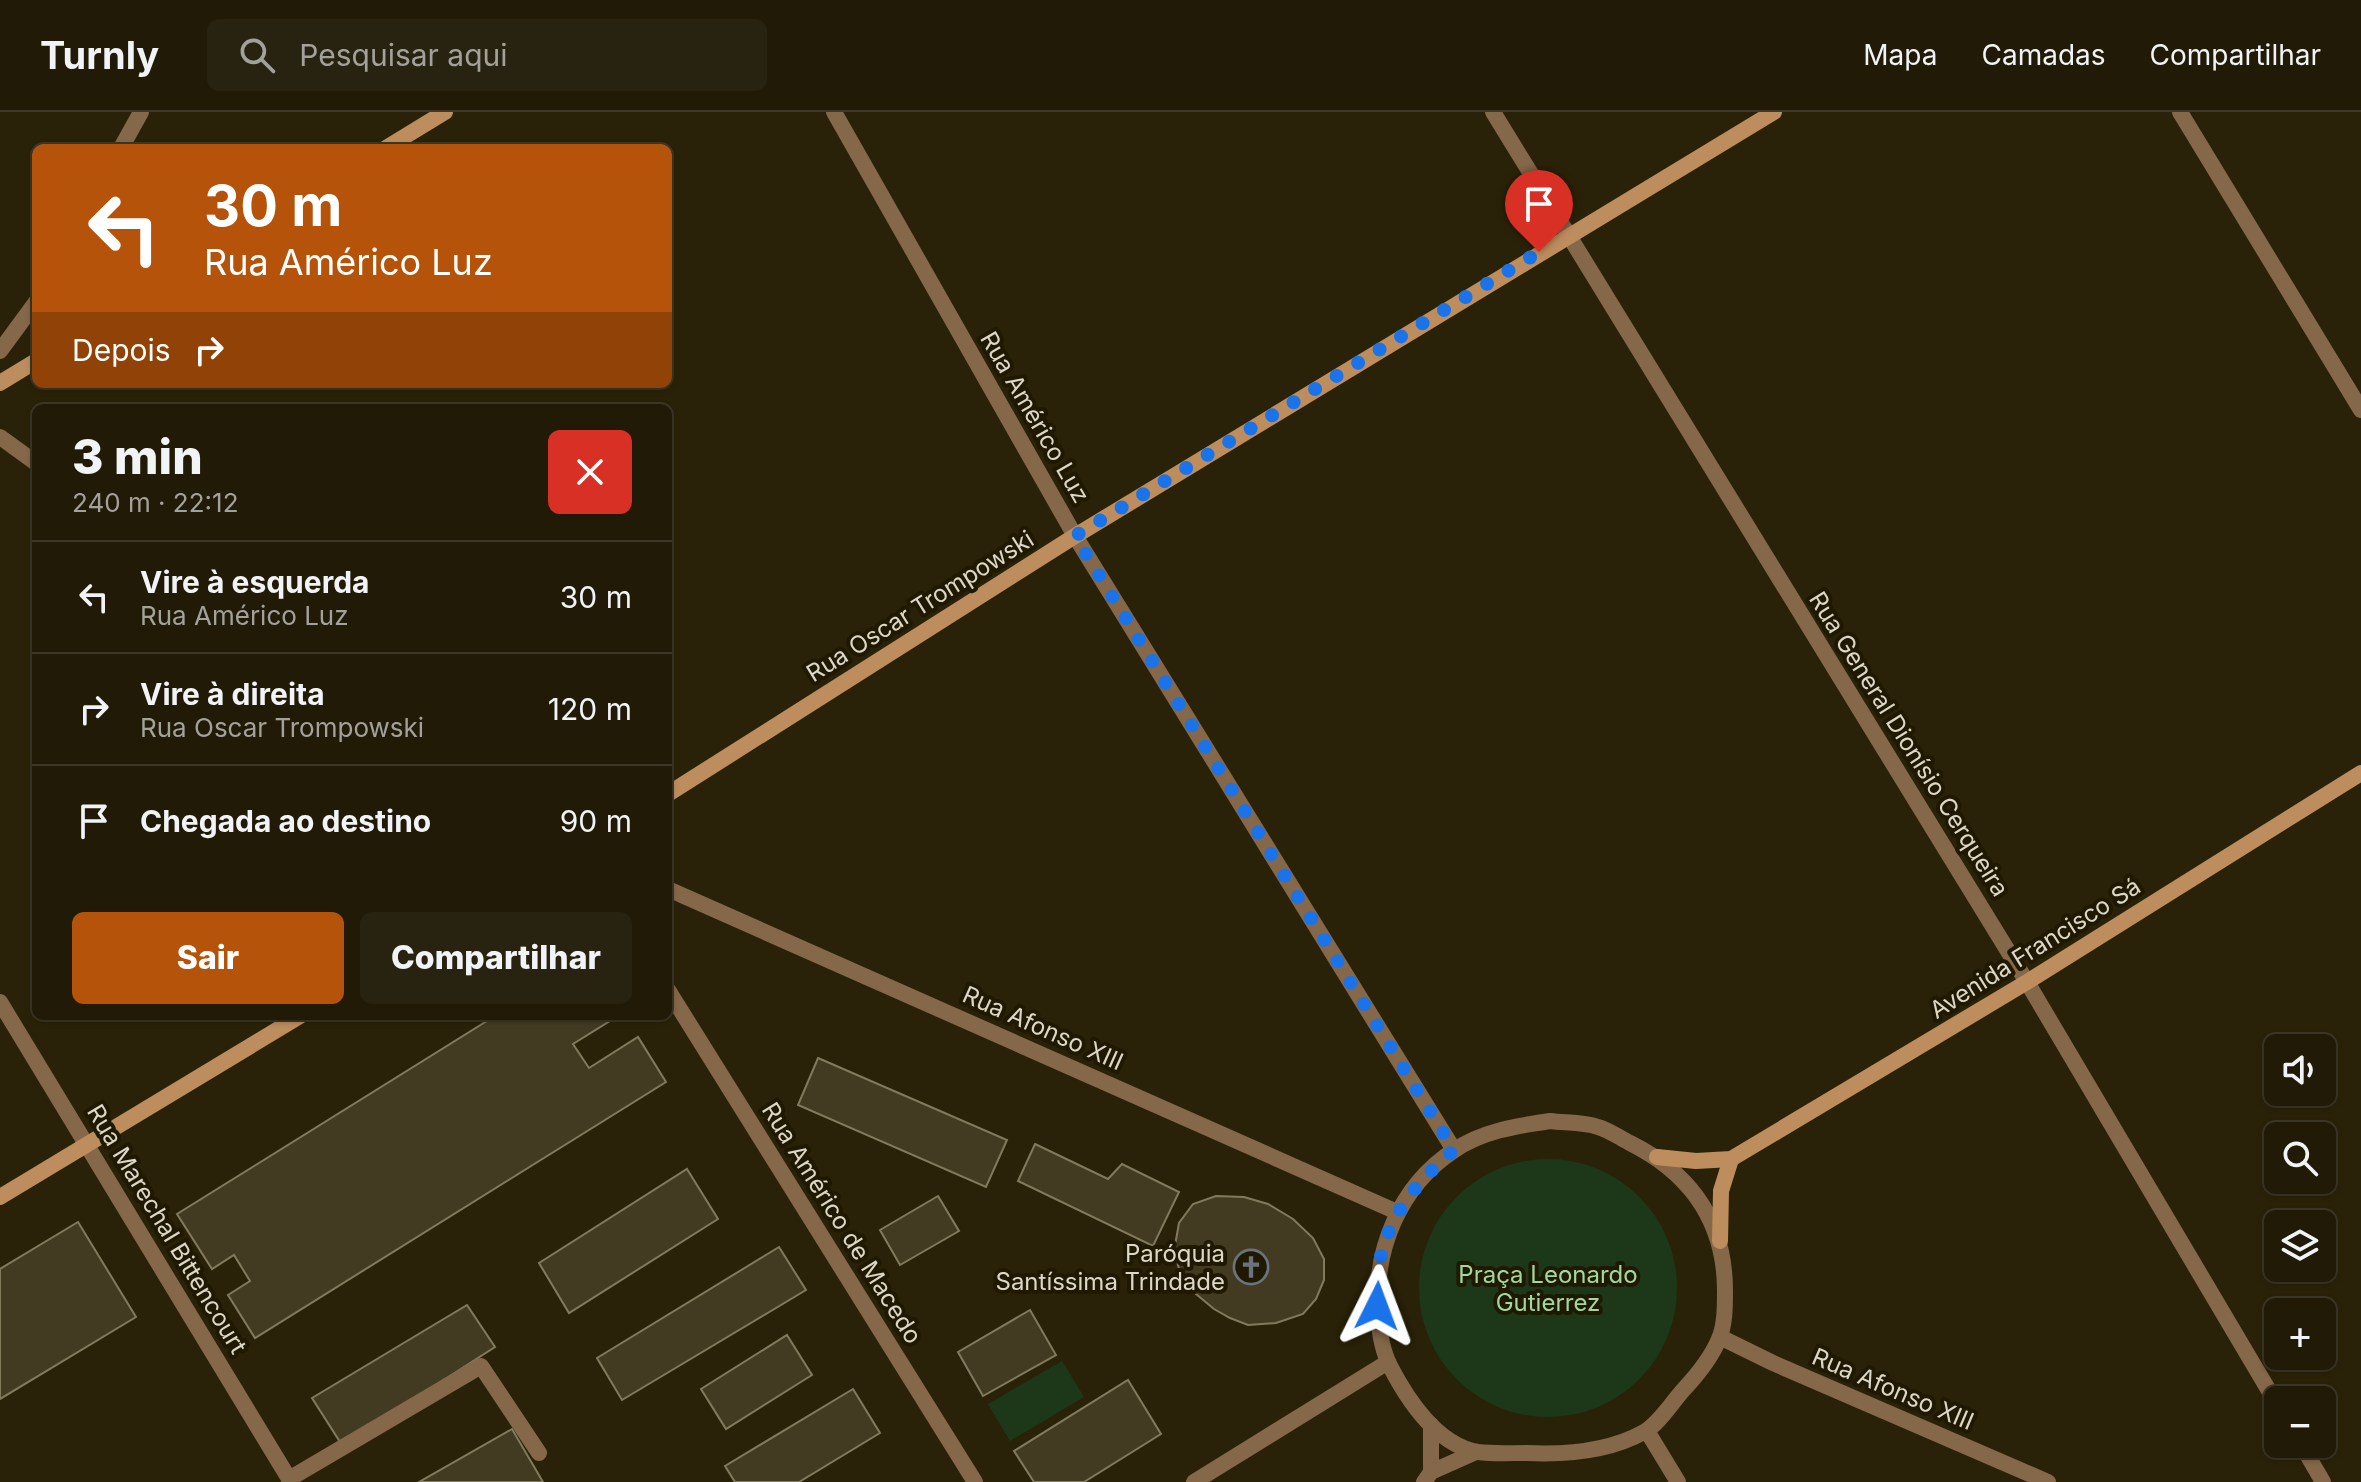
<!DOCTYPE html>
<html lang="pt">
<head>
<meta charset="utf-8">
<style>
	:root { --surface:#201a06; --page:#282310; --text:#f1f3f6; --muted:#a2a19b; --line:#3d3828; --accent:#b45309 }
	body { margin:0; font-family:Inter,sans-serif; background:var(--page); color:var(--text); height:100vh; display:flex; flex-direction:column; font-size:30px; white-space:nowrap }
	* { box-sizing:border-box; margin:0 }
	p { font-size:26px; color:var(--muted) }
	.icon { flex:none; width:44px; height:44px; fill:none; stroke:currentColor; stroke-width:2; stroke-linecap:round; stroke-linejoin:round }
	.map { position:relative; flex:1; overflow:hidden }
	.panel { position:absolute; left:32px; top:292px; width:640px; height:616px; display:flex; flex-direction:column; background:var(--surface); border-radius:12px; box-shadow:0 2px 6px #0004,0 0 0 2px var(--line) }
	.panel>* { flex:none }
	.guide { position:absolute; left:32px; top:32px; width:640px; height:244px; border-radius:12px; box-shadow:0 2px 6px #0004,0 0 0 2px var(--line); background:#b45309; color:#fff; overflow:hidden }
	.controls { position:absolute; left:2264px; top:922px; display:grid; gap:16px }
	.controls a { display:grid; place-items:center; width:72px; height:72px; border-radius:12px; background:var(--surface); box-shadow:0 2px 6px #0004,0 0 0 2px var(--line); font-size:40px }
	.pin { position:absolute; display:grid; place-items:center; width:68px; height:68px; color:#fff; margin:-82px -34px; border-radius:50% 50% 50% 0; rotate:-45deg; box-shadow:0 0 8px #0007 }
	.pin .icon { rotate:45deg }
	.me { position:absolute; width:88px; margin:-44px; rotate:3deg; stroke-linejoin:round; filter:drop-shadow(0 0 6px #0008) }
	.turn { display:flex; align-items:center; gap:28px; height:168px; padding:0 40px; font-size:36px }
	.turn .icon { width:104px; height:104px; stroke-width:2.5 }
	.turn b { display:block; font-size:56px; line-height:68px }
	.then { display:flex; align-items:center; height:76px; padding:0 40px; background:#0003; gap:16px; font-size:30px }
	.round { display:grid; place-items:center; flex:none; width:84px; height:84px; border-radius:12px; background:var(--page) }
	.overview { display:flex; align-items:center; justify-content:space-between; height:136px; padding:0 40px }
	h1 { font-size:48px; font-weight:800; line-height:60px }
	.button { display:flex; gap:16px; margin-top:auto; padding:16px 40px }
	.button a { flex:1; height:92px; border-radius:12px; background:var(--accent); color:#fff; font-size:32px; font-weight:800; line-height:92px; text-align:center }
	.button a+a { background:var(--page); color:var(--text) }
	ul { padding:0; list-style:none }
	li { display:flex; align-items:center; gap:24px; height:112px; padding:0 40px; border-top:2px solid var(--line) }
	li div { flex:1 }
	li b { display:block; font-size:30px }
	li em { font-style:normal }
	header { display:flex; align-items:center; gap:48px; box-sizing:border-box; height:112px; padding:0 40px; background:var(--surface); border-bottom:2px solid var(--line) }
	header strong { font-size:38px }
	nav { display:flex; gap:44px; margin-inline-start:auto; font-size:28px }
	.search { width:560px; height:72px; background:var(--page); display:flex; align-items:center; gap:20px; box-sizing:border-box; padding:0 28px; border-radius:12px; color:var(--muted); font-size:30px }
	.map>svg:first-child { display:block }
</style>
</head>
<body>
<header>
<strong>Turnly</strong>
<div class="search"><svg class="icon" aria-label="search" viewBox="0 0 24 24"><circle cx="10" cy="10" r="6"/><path d="M15 15l6 6"/></svg>Pesquisar aqui</div>
<nav><a>Mapa</a><a>Camadas</a><a>Compartilhar</a></nav>
</header>
<div class="map">
<svg width="2361" height="1370" viewBox="0 0 2361 1370">
	<rect width="100%" height="100%" fill="#2a2208"/>
	<g fill="#1c3819">
		<circle cx="1548" cy="1176" r="129"/>
		<path d="M1062 1249 1084 1285 1010 1329 988 1292Z"/>
	</g>
	<g fill="#433b21" stroke="#827a5d" stroke-width="2">
		<path d="M495 904H618L573 932 589 956 638 925 666 970 255 1226 228 1183 250 1169 234 1143 212 1157 177 1102Z"/>
		<path d="M818 946 1007 1028 986 1075 798 993Z"/>
		<path d="M1035 1032 1108 1067 1122 1052 1179 1080 1153 1134 1018 1069Z"/>
		<path d="M687 1057 718 1107 569 1201 539 1151Z"/>
		<path d="M938 1084 959 1119 900 1153 880 1118Z"/>
		<path d="M1216 1084 1244 1085 1268 1092 1293 1107 1313 1126 1324 1147V1168L1316 1187 1303 1202 1276 1211 1248 1213 1230 1206 1214 1197 1196 1182 1181 1164 1174 1139 1179 1111 1193 1092Z"/>
		<path d="M78 1110 136 1205 0 1287V1157Z"/>
		<path d="M779 1135 806 1178 622 1288 597 1246Z"/>
		<path d="M467 1193 495 1235 342 1333 312 1286Z"/>
		<path d="M1030 1198 1056 1243 983 1284 958 1240Z"/>
		<path d="M787 1223 812 1263 726 1317 701 1277Z"/>
		<path d="M1128 1268 1161 1322 1084 1370H1034L1014 1339Z"/>
		<path d="M853 1277 880 1321 799 1370H735L725 1354Z"/>
		<path d="M512 1317 543 1370H419Z"/>
	</g>
	<g fill="none" stroke-linecap="round" stroke-linejoin="round">
		<path stroke="#856749" stroke-width="16" d="M289 1367 481 1254 539 1341"/>
		<g stroke="#856749" stroke-width="16">
			<path d="M834 0 1075 424 1454 1038"/>
			<path d="M1493 0 2027 870 2278 1294"/>
			<path d="M2180 0 2361 298"/>
			<path d="M121 36 141 0"/>
			<path d="M0 239 36 190"/>
			<path d="M0 325 36 351"/>
			<path d="M668 777 1397 1100"/>
			<path d="M668 878 975 1370"/>
			<path d="M0 890 291 1370"/>
			<path d="M1550 1009C1565 1011 1583 1010 1598 1015 1609 1018 1620 1026 1630 1031 1692 1062 1725 1110 1725 1179 1725 1194 1725 1213 1719 1227 1711 1246 1698 1262 1685 1276 1672 1290 1659 1312 1644 1320 1608 1340 1566 1343 1526 1341 1510 1341 1493 1342 1478 1340 1437 1333 1407 1287 1390 1254 1382 1238 1379 1218 1378 1201 1374 1138 1399 1075 1453 1039 1482 1019 1516 1014 1550 1009Z"/>
			<path d="M1720 1225 1773 1251 2048 1370"/>
			<path d="M1431 1313V1360"/>
			<path d="M1647 1319 1678 1370"/>
			<path d="M2301 1332 2323 1370"/>
			<path d="M1194 1370 1388 1250"/>
			<path d="M1424 1370 1431 1360 1476 1340"/>
		</g>
		<g stroke="#be8d5d" stroke-width="16">
			<path d="M386 36 445 0"/>
			<path d="M0 271 36 249"/>
			<path d="M668 682 1075 424 1774 0"/>
			<path d="M1657 1045 1696 1049 1731 1047 2027 870 2361 661"/>
			<path d="M0 1085 300 904"/>
			<path d="M1720 1129 1721 1079 1731 1047"/>
		</g>
	</g>
	<g fill="none" stroke-linecap="round" stroke-linejoin="round">
		<path stroke="#1a73e8" stroke-width="14" stroke-dasharray="0 25.2" d="M1377 1194C1373 1126 1404 1080 1454 1038L1075 424 1539 140"/>
	</g>
	<defs>
		<g id="church-ring" transform="scale(1.8)"><circle r="9.5" fill="#201901" stroke="#6b7280" stroke-width="1.5"/><path d="M-1.2-6h2.4v3.5h3.3v2.4h-3.3V6h-2.4V-.1h-3.3v-2.4h3.3Z" fill="#6b7280"/></g>
	</defs>
	<g fill-rule="evenodd">
		<use href="#church-ring" x="1251" y="1155"/>
	</g>
	<g text-anchor="middle" dominant-baseline="central" stroke-width="8" stroke-linejoin="round" paint-order="stroke">
		<g font-size="24" fill="#dcd7c8" stroke="#201901">
			<text transform="translate(1035 305) rotate(60)">Rua Américo Luz</text>
			<text transform="translate(920 494) rotate(-32)">Rua Oscar Trompowski</text>
			<text transform="translate(1909 632) rotate(58)">Rua General Dionísio Cerqueira</text>
			<text transform="translate(2035 836) rotate(-32)">Avenida Francisco Sá</text>
			<text transform="translate(1043 916) rotate(24)">Rua Afonso XIII</text>
			<text transform="translate(842 1111) rotate(58)">Rua Américo de Macedo</text>
			<text transform="translate(167 1117) rotate(59)">Rua Marechal Bittencourt</text>
			<text transform="translate(1893 1277) rotate(23)">Rua Afonso XIII</text>
		</g>
		<g font-size="24" fill="#dcd7c8" stroke="#201901" text-anchor="end">
			<text x="1225" y="1141">Paróquia<tspan x="1225" dy="28">Santíssima Trindade</tspan></text>
		</g>
		<g font-size="24" fill="#a2d89c" stroke="#201901">
			<text x="1548" y="1162">Praça Leonardo<tspan x="1548" dy="28">Gutierrez</tspan></text>
		</g>
	</g>
</svg>
<div class="controls">
<a><svg class="icon" aria-label="sound" viewBox="0 0 24 24"><path d="M4 9h4l5-4v14l-5-4H4zM17 9q2 3 0 6"/></svg></a>
<a><svg class="icon" aria-label="search" viewBox="0 0 24 24"><circle cx="10" cy="10" r="6"/><path d="M15 15l6 6"/></svg></a>
<a><svg class="icon" aria-label="layers" viewBox="0 0 24 24"><path d="M12 4l9 5-9 5-9-5zM3 14l9 5 9-5"/></svg></a>
<a>+</a>
<a>−</a>
</div>
<div class="pin" style="left:1539px;top:140px;background:#d93025"><svg class="icon" aria-label="arrive" viewBox="0 0 24 24"><path d="M6 21V4h12l-3 4 3 4H6"/></svg></div>
<svg class="me" style="left:1377px;top:1194px" viewBox="-20 -20 40 40"><path d="M0-17L14 15 0 8-14 15z" fill="#1a73e8" stroke="#fff" stroke-width="4"/></svg>
<div class="guide">
<div class="turn"><svg class="icon" aria-label="left" viewBox="0 0 24 24"><path d="M17 20v-9H6M10 6l-5 5 5 5"/></svg><div><b>30 m</b>Rua Américo Luz</div></div>
<div class="then">Depois<svg class="icon" aria-label="right" viewBox="0 0 24 24"><path d="M7 20v-9h11M14 6l5 5-5 5"/></svg></div>
</div>
<section class="panel">
<div class="overview"><div><h1>3 min</h1><p>240 m · 22:12</p></div><a class="round" style="background:#d93025;color:#fff"><svg class="icon" aria-label="close" viewBox="0 0 24 24"><path d="M6 6l12 12M18 6L6 18"/></svg></a></div>
<ul>
<li><svg class="icon" aria-label="left" viewBox="0 0 24 24"><path d="M17 20v-9H6M10 6l-5 5 5 5"/></svg><div><b>Vire à esquerda</b><p>Rua Américo Luz</p></div><em>30 m</em></li>
<li><svg class="icon" aria-label="right" viewBox="0 0 24 24"><path d="M7 20v-9h11M14 6l5 5-5 5"/></svg><div><b>Vire à direita</b><p>Rua Oscar Trompowski</p></div><em>120 m</em></li>
<li><svg class="icon" aria-label="arrive" viewBox="0 0 24 24"><path d="M6 21V4h12l-3 4 3 4H6"/></svg><div><b>Chegada ao destino</b></div><em>90 m</em></li>
</ul>
<div class="button"><a>Sair</a><a>Compartilhar</a></div>
</section>
</div>
</body>
</html>
